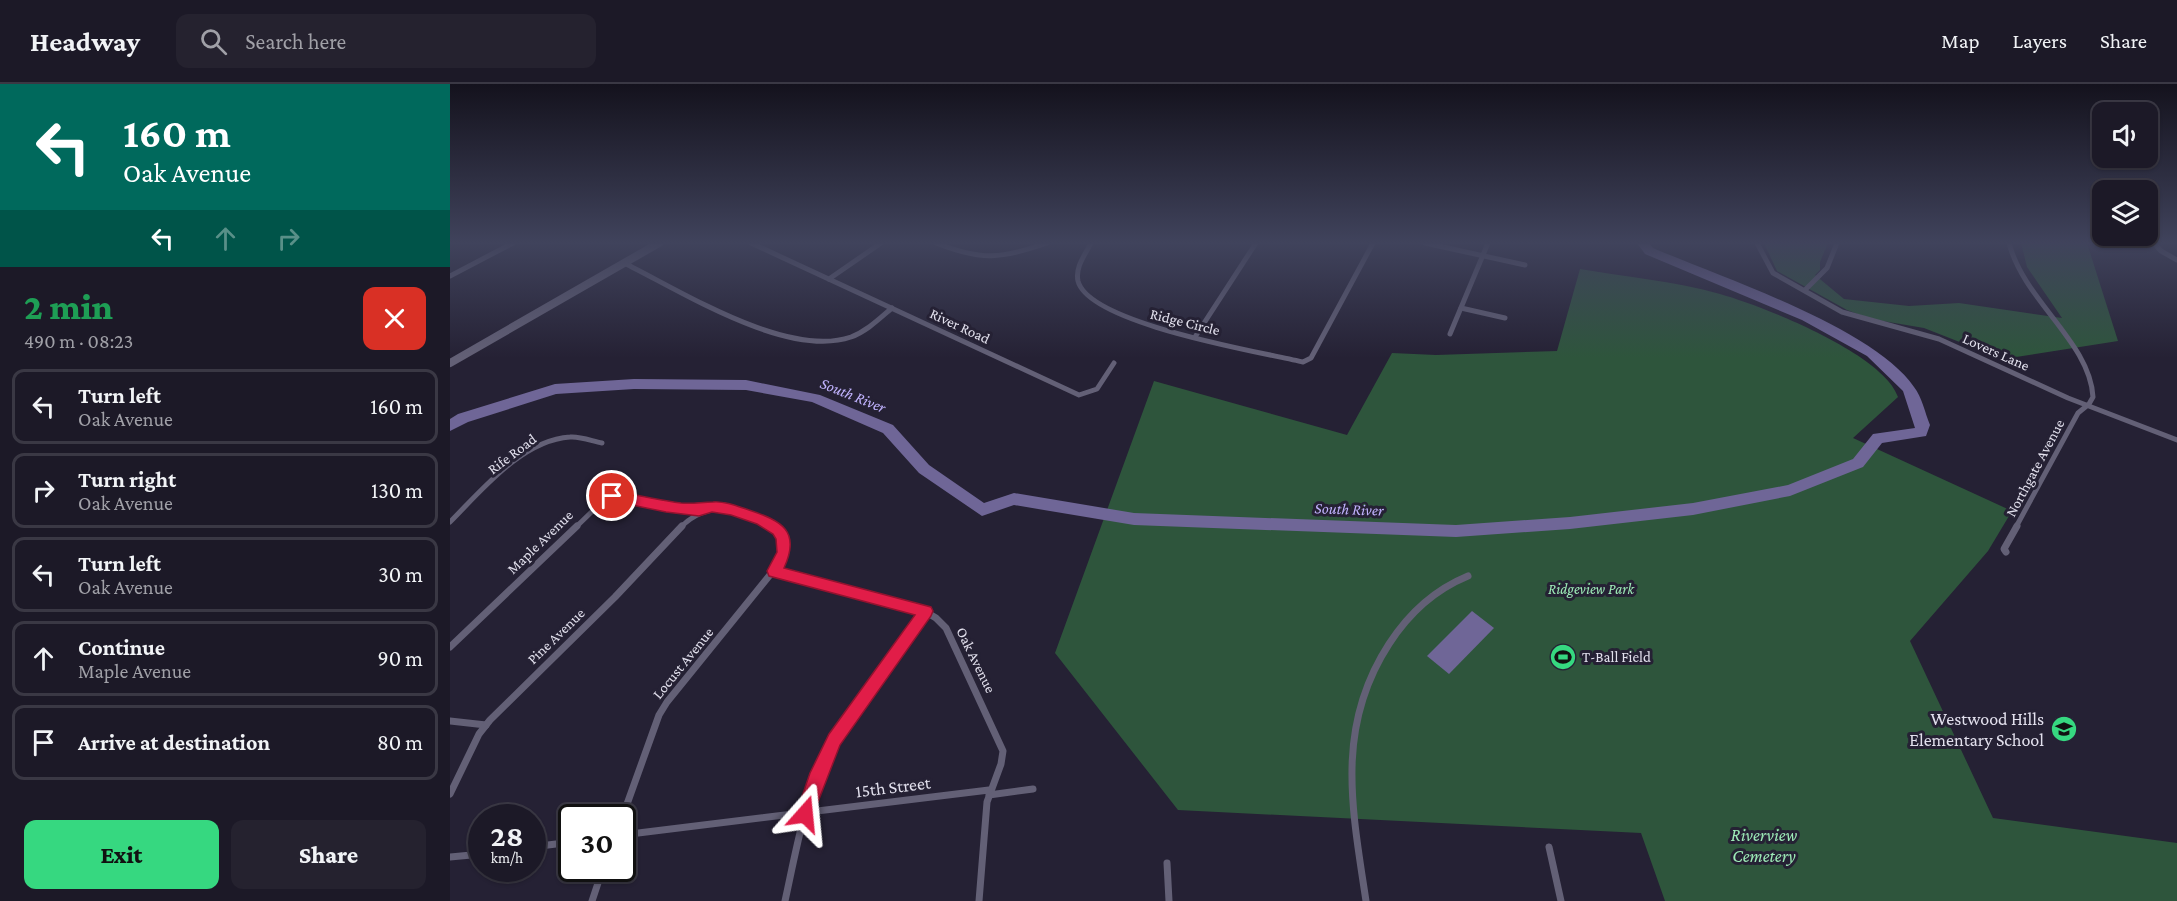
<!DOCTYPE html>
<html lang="en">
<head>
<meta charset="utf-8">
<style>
	:root { --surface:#1c1927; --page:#25222f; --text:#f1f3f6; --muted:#a0a0a7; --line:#3a3844; --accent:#36d880 }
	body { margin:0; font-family:"Crimson Pro",serif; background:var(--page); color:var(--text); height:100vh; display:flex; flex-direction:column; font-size:22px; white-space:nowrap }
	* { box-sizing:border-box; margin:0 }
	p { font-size:20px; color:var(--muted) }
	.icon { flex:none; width:33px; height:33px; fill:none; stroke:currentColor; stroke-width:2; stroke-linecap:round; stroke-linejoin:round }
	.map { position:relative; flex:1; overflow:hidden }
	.details { display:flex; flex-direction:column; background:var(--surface); width:450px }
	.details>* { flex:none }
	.top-card { background:#00695c; color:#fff; overflow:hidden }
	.controls { position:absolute; left:1642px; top:18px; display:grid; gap:12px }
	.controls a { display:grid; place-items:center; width:66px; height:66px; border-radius:12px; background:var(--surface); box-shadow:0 2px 4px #0004,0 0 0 2px var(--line); font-size:30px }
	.speed { position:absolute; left:18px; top:720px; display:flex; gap:12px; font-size:30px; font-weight:700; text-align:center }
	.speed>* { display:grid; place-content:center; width:78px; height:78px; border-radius:50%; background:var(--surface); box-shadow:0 2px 4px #0004,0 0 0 2px var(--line); line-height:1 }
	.speed small { font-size:15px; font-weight:400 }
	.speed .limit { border:3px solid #111; border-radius:9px; background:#fff; color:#111 }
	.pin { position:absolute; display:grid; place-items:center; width:51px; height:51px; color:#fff; margin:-26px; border:3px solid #fff; border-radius:50%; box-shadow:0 2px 6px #0007 }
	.me { position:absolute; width:66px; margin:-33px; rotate:18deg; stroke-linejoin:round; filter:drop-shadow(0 0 4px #0008) }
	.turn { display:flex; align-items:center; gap:21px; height:126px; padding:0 24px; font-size:27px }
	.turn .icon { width:78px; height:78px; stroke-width:2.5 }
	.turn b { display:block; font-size:42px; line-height:51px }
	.lanes { display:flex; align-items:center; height:57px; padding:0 24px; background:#0003; justify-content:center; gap:30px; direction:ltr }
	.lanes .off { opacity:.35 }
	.round { display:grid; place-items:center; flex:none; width:63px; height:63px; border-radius:12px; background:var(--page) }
	.head { display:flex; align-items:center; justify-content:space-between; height:102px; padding:0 24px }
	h1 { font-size:36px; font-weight:800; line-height:45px; color:#1e9e55 }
	.cta { display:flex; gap:12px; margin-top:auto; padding:12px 24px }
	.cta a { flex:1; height:69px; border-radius:12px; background:var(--accent); color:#111; font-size:24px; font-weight:800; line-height:69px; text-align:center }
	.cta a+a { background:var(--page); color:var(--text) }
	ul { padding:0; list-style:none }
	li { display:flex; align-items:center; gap:18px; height:75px; margin:0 12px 9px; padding:0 12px; border:3px solid var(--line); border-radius:12px }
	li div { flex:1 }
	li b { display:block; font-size:22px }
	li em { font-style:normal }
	header { display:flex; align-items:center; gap:36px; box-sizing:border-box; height:84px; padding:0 30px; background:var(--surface); border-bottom:2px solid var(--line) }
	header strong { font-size:28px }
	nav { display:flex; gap:33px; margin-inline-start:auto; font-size:21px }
	.search { width:420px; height:54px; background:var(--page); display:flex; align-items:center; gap:15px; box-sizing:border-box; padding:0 21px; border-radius:12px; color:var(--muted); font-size:22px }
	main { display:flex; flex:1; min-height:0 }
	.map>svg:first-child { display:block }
</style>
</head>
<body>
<header>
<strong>Headway</strong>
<div class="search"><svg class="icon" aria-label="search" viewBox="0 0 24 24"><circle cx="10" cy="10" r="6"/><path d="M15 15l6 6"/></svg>Search here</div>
<nav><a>Map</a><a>Layers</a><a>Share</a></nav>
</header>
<main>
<section class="details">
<div class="top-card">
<div class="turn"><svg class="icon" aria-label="left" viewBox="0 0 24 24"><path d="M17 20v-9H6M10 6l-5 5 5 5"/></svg><div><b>160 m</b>Oak Avenue</div></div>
<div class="lanes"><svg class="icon" aria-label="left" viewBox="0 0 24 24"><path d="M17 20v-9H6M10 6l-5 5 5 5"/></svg><svg class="icon off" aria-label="ahead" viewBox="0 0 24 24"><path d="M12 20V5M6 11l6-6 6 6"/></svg><svg class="icon off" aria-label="right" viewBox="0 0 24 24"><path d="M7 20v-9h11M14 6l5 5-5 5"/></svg></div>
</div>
<div class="head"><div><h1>2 min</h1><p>490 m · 08:23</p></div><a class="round" style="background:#d93025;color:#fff"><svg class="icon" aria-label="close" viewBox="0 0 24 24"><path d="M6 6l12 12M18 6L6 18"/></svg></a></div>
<ul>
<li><svg class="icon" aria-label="left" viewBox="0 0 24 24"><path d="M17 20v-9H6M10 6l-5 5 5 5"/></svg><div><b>Turn left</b><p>Oak Avenue</p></div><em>160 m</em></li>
<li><svg class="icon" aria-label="right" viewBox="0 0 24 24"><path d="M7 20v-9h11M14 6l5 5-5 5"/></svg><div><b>Turn right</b><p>Oak Avenue</p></div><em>130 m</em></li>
<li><svg class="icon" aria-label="left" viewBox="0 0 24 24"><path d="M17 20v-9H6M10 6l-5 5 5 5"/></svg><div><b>Turn left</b><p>Oak Avenue</p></div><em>30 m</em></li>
<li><svg class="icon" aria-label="ahead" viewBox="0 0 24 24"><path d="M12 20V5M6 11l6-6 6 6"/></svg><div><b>Continue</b><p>Maple Avenue</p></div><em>90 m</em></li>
<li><svg class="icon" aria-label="arrive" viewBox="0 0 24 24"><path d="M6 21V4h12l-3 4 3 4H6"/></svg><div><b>Arrive at destination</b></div><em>80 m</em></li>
</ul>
<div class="cta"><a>Exit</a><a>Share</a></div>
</section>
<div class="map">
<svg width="1727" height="817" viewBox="0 0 1727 817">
	<rect width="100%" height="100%" fill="#252134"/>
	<g fill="#2e553c">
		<path d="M1314 159H1378L1370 178V186L1365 191 1394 215 1459 222 1509 219 1612 234 1577 183 1571 159H1637L1668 257 1553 275 1474 244 1421 235 1397 226 1327 187Z"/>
		<path d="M1130 185C1176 193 1225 197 1270 210 1313 222 1434 270 1448 313L1403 354 1562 427 1538 467 1460 557 1543 734 1727 759V817H1215L1191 749 728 726 605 569 704 297 897 351 942 269 986 271 1107 267Z"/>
	</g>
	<path fill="#6f6697" d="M1022 527 1044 544 999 590 977 572Z"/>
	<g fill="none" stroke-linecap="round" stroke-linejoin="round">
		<path fill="#6f6697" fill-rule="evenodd" d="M1187 159H1199L1203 164C1271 193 1424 244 1464 303 1472 313 1475 329 1480 341L1476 352 1432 359 1413 383 1340 412 1243 431 1120 445 1006 453 684 441 564 421 532 432 469 389 433 349 362 318 296 306 184 305 106 310 18 338 0 347V335L8 330 105 300 184 295 296 296 370 311 443 341 479 381 534 419 564 409 684 429 1006 441 1120 433 1243 419 1338 401 1403 375 1423 350 1465 344 1453 307 1417 272 1352 236 1195 170Z"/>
		<g stroke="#636076" stroke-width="5">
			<path d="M301 159 629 311 647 305 664 279"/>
			<path d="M486 159C532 177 551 175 597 159"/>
			<path d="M641 159C635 171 625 183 628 197 639 240 811 268 853 278L861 274 923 159"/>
			<path d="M975 159 1075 181"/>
			<path d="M1307 159 1323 189 1392 228 1489 255 1618 314 1727 356"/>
			<path d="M1559 159C1574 217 1640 258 1643 313L1639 320 1628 329 1566 443"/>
			<path d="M1704 159 1711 167 1727 176"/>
			<path d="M174 179C231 207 337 275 401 253 417 247 429 235 442 224"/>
			<path d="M0 192 63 159"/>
			<path d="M379 195 431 159"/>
			<path d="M1355 206 1377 184 1387 159"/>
			<path d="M1011 224 1055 234"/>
			<path d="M1000 250 1038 159"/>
			<path d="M745 253 806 159"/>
			<path d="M0 438C31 407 72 356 120 353 130 352 142 357 152 359"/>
			<path d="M126 443 156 414 168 411 216 423 249 426"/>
			<path d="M231 443C256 417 296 421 324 443"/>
		</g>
		<g stroke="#636076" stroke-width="7">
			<path d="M1556 468 1554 465 1567 442"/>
			<path d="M325 487 471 525 486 534 496 544 553 667 551 680 537 718 529 817"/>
			<path d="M0 563 127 442"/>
			<path d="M0 637 36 641"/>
			<path d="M0 710 29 650 40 636 165 513 232 442"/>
			<path d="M539 711 583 705"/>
			<path d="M172 734 209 631 217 618 332 476 333 455 322 442"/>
			<path d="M172 751 539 706"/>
			<path d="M82 763 122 758"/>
			<path d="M1099 763 1111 817"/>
			<path d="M0 773 32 770"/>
			<path d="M717 779 719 817"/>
			<path d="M142 817 153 784"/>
			<path d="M335 817C346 767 355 713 378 667 404 616 443 573 476 527"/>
			<path d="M916 817C902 724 885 643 939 560 959 529 984 506 1018 492"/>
		</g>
		<path stroke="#636076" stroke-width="8" d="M0 279 209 159"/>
	</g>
	<linearGradient id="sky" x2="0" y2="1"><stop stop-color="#14121d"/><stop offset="0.58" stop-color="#40435c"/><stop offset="1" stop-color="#40435c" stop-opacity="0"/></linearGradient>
	<rect width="1727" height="274" fill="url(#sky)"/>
	<path fill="#e11d48" stroke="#92132f" stroke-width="1.5" d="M162 406C185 411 208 416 231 419 245 420 251 418 263 418 275 417 287 422 299 426 332 437 351 447 334 484L481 523 483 527 481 532 390 661 361 736 355 739 348 736 346 730 360 689 379 650 465 531 319 492 317 487 327 468 326 455 323 450 307 440 281 431 262 428 249 432 216 428 162 417 156 412Z"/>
	<defs>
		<g id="stadium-disc" transform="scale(1.35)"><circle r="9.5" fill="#36d880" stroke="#252134"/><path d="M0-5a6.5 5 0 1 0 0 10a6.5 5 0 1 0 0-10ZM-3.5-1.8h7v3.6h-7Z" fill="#111"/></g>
		<g id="school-disc" transform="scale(1.35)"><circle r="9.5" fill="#36d880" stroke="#252134"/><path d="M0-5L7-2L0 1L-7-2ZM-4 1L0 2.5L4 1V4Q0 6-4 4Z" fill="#111"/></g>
	</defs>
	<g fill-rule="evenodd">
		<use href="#stadium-disc" x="1113" y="573"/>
		<use href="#school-disc" x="1614" y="645"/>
	</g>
	<g text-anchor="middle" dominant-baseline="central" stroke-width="6" stroke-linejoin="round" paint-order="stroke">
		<g font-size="15" fill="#e2e0ed" stroke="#252134">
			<text transform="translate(735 238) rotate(14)">Ridge Circle</text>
			<text transform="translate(510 242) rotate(25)">River Road</text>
			<text transform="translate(1546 268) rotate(24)">Lovers Lane</text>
			<text transform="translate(62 370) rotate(-37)">Rife Road</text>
			<text transform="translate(1585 384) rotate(-62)">Northgate Avenue</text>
			<text transform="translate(90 458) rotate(-44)">Maple Avenue</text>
			<text transform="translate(106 552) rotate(-44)">Pine Avenue</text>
			<text transform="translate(526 576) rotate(64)">Oak Avenue</text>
			<text transform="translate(233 579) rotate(-51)">Locust Avenue</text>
		</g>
		<g font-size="15" font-style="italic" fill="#9debb7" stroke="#252134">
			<text x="1141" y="505">Ridgeview Park</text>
		</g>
		<g font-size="15" fill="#e2e0ed" stroke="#252134" text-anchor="start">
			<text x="1132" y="573">T-Ball Field</text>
		</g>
		<g font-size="16" font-style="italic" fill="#c0b2fd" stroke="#252134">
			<text transform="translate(403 311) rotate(22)">South River</text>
			<text transform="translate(899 425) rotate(2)">South River</text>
		</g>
		<g font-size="18" fill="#e2e0ed" stroke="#252134" text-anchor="end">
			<text x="1594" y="635">Westwood Hills<tspan x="1594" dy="21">Elementary School</tspan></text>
		</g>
		<g font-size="18" fill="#e2e0ed" stroke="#252134">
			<text transform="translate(443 703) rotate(-7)">15th Street</text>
		</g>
		<g font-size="18" font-style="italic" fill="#9debb7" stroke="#252134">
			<text x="1314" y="751">Riverview<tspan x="1314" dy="21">Cemetery</tspan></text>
		</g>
	</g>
</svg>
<div class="controls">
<a><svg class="icon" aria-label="sound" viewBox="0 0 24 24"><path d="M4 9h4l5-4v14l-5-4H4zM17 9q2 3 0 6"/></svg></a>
<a><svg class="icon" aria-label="layers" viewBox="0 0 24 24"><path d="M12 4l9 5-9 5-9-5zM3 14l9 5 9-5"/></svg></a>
</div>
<div class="speed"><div>28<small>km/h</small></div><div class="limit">30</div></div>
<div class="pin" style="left:162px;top:412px;background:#d93025"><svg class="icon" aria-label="arrive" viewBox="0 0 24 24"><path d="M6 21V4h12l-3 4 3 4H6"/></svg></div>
<svg class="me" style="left:355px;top:730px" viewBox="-20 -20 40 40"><path d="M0-17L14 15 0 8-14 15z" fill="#e11d48" stroke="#fff" stroke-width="4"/></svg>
</div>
</main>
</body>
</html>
